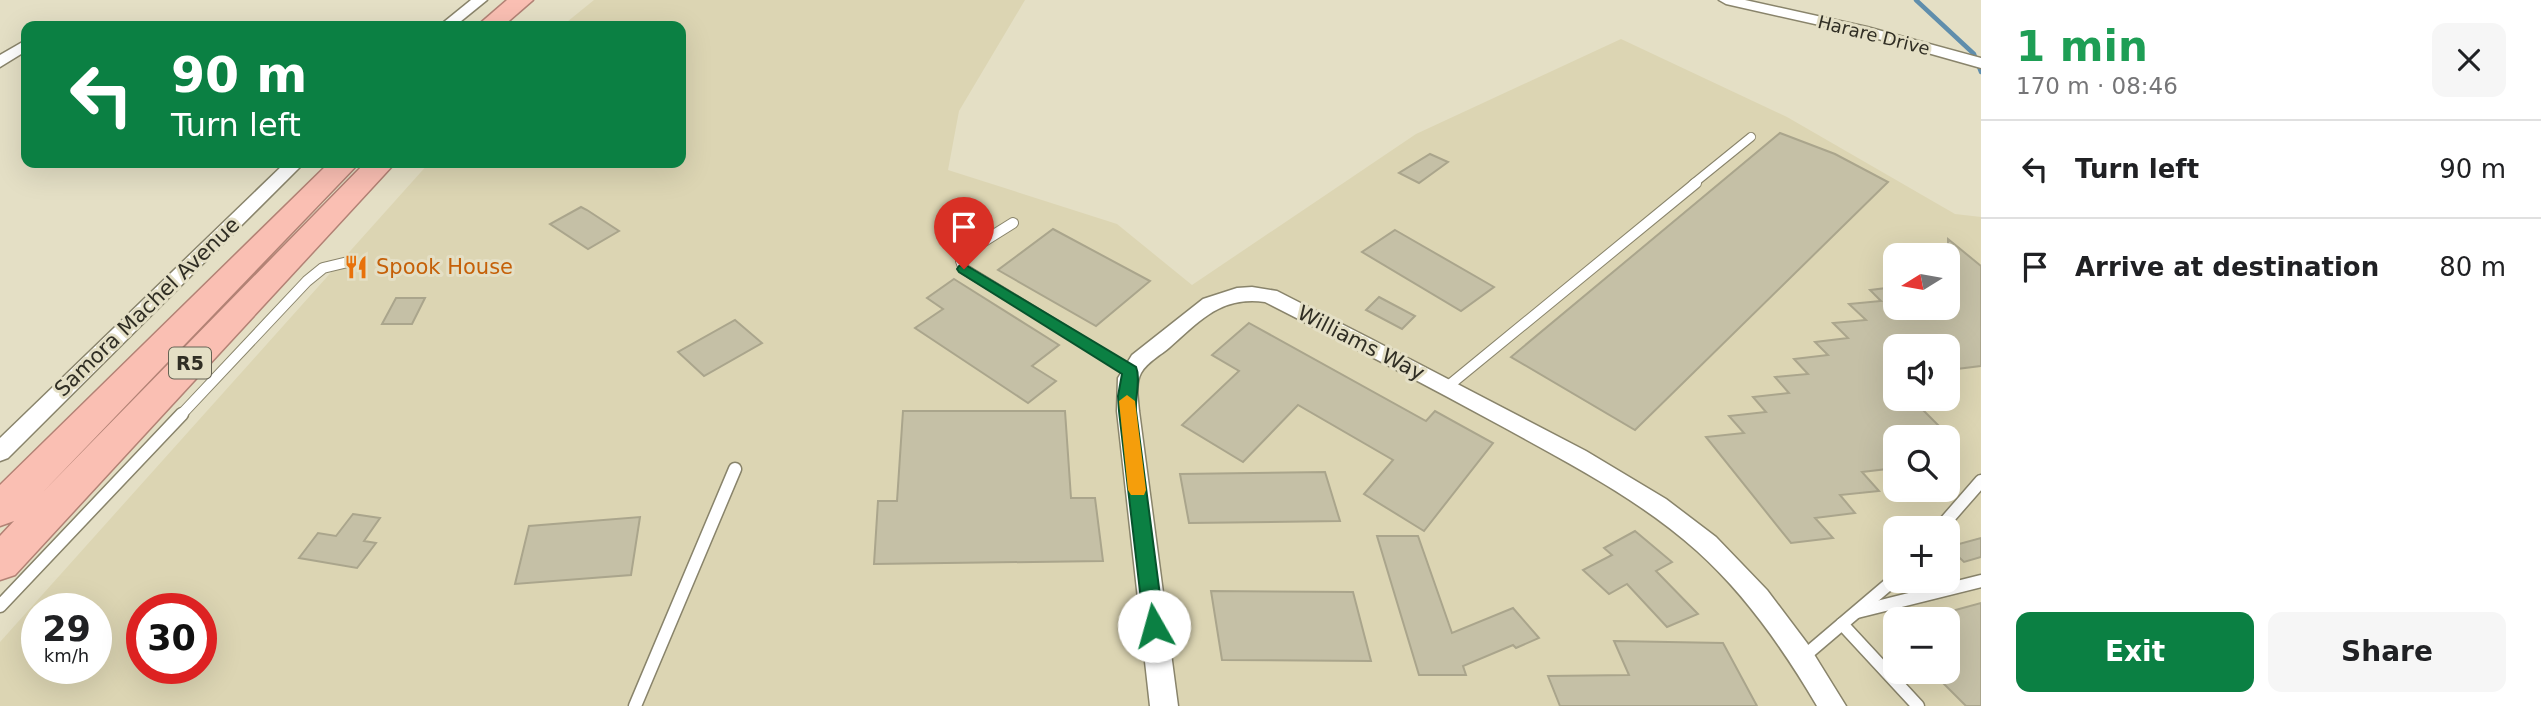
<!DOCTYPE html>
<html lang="en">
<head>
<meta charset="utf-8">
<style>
	:root { --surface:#fff; --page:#f6f6f6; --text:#202124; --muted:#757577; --line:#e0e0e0; --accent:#0b8043 }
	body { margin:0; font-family:"DejaVu Sans",sans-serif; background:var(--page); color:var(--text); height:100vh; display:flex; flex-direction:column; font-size:26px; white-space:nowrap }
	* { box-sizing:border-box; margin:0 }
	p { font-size:23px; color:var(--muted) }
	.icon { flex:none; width:38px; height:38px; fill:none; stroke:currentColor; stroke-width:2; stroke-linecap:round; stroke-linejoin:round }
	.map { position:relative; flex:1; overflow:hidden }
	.side { display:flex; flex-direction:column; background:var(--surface); width:560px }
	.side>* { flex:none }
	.hud { position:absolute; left:21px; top:21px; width:665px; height:147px; border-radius:14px; box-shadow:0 7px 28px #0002; background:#0b8043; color:#fff; overflow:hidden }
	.needle { width:46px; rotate:259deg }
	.tools { position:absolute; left:1883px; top:243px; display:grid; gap:14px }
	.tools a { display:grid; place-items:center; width:77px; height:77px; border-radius:14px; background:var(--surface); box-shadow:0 7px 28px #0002; font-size:35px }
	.speed { position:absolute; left:21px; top:593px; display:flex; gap:14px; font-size:35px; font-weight:700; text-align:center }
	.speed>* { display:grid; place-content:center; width:91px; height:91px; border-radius:50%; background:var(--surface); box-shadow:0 7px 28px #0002; line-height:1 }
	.speed small { font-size:18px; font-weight:400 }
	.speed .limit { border:10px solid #d22; background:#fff; color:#111 }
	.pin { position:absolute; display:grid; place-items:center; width:60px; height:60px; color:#fff; margin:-72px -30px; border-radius:50% 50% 50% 0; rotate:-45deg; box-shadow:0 0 7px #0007 }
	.pin .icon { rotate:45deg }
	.me { position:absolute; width:77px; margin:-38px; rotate:353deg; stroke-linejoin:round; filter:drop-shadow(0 0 5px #0008) }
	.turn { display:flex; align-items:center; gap:24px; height:147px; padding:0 35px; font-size:32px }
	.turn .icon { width:91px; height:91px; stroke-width:2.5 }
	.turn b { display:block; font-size:49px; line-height:60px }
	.round { display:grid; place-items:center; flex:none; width:74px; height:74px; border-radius:14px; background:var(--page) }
	.headline { display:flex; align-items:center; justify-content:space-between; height:119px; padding:0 35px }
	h1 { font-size:42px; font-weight:700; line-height:52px; color:#1e9e55 }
	.action { display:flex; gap:14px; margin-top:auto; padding:14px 35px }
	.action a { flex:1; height:80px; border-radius:14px; background:var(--accent); color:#fff; font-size:28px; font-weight:700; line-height:80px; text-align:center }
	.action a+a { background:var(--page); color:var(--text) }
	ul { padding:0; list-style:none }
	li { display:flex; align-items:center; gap:21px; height:98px; padding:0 35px; border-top:2px solid var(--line) }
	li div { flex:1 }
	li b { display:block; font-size:26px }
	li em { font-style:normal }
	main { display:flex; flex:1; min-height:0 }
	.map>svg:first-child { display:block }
</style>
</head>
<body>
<main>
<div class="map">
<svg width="1981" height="706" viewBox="0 0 1981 706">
	<rect width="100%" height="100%" fill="#e4dfc5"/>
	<path fill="#dcd5b3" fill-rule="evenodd" d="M594 0H1025L959 111 948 170 1117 224 1192 285 1416 134 1621 39 1787 117 1955 214 1981 217V706H0V642L429 163H681V26H562ZM1895 256H1948V308H1895ZM1895 346H1948V399H1895ZM1895 438H1948V490H1895ZM1895 528H1948V581H1895ZM37 609H96V668H37ZM142 609H201V668H142ZM1895 620H1948V672H1895Z"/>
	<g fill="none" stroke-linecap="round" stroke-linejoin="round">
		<path stroke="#608eac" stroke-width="4.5" d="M1916 0 1974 54 1981 72"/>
	</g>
	<g fill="#c5c0a6" stroke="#aaa58c" stroke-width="2">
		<path d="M1780 133 1835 154 1888 182 1635 430 1511 357Z"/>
		<path d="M1430 154 1448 162 1419 183 1399 173Z"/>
		<path d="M581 207 587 210 619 231 588 249 550 224Z"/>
		<path d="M1053 229 1150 281 1096 326 998 270Z"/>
		<path d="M1395 230 1494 287 1461 311 1362 252Z"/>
		<path d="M1948 239 1981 266V366L1948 370V346H1895V399H1912L1939 426 1903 430 1910 438H1895V468L1862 472 1879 491 1840 495 1855 513 1815 518 1833 538 1791 543 1706 437 1744 433 1729 416 1766 412 1753 397 1789 393 1775 377 1808 374 1794 359 1828 355 1815 342 1848 338 1833 323 1866 320 1849 304 1881 301 1870 290 1895 287V308H1948Z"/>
		<path d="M954 279 1059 345 1032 366 1056 381 1028 403 915 328 943 309 927 298Z"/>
		<path d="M1379 297 1415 316 1402 329 1366 310Z"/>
		<path d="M396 298H425L412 324H382Z"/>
		<path d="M735 320 762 343 704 376 678 352Z"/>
		<path d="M1249 323 1426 421 1435 411 1493 443 1424 531 1364 494 1393 460 1298 405 1243 462 1182 425 1239 371 1212 355Z"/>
		<path d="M903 411H1065L1071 498H1095L1103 561 874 564 878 501H897Z"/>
		<path d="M1325 472 1340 521 1189 523 1180 474Z"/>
		<path d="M353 514 380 518 364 541 376 543 357 568 299 558 318 533 336 536Z"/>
		<path d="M640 517 631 575 515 584 529 526Z"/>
		<path d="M1635 531 1672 562 1656 571 1698 614 1667 627 1627 584 1609 594 1583 570 1612 555 1604 548Z"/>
		<path d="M1377 536H1418L1452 633 1513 608 1539 638 1516 648 1513 645 1463 666 1466 675H1419Z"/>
		<path d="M1981 538V557L1964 562 1948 547Z"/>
		<path d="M1211 591 1353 592 1371 661 1222 660Z"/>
		<path d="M1981 603V706H1966L1932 672H1948V612Z"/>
		<path d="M1614 641 1723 643 1757 706H1560L1548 676 1629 675Z"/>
	</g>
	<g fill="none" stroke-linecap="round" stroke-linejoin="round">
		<g stroke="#89846b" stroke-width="10">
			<path id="service-far2" d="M1693 184 1751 137"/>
		</g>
		<g stroke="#89846b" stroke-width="12">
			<g id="service-far1">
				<path d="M1013 223 965 253 961 261 964 269 1131 371"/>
				<path d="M1447 387 1696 183"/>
				<path d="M180 416 307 281 323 268 352 261"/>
			</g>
		</g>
		<g stroke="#89846b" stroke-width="15">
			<g id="service">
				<path d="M1940 528 1981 481"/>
				<path d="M0 606 182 414"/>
				<path d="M1857 612 1981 581"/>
				<path d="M1842 624 1918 706"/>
				<path d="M1802 658 1895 579"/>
				<path d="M635 706 735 469"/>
			</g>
		</g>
		<g stroke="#89846b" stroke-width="3">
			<g id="minor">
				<path d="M471 0H487L455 26H439Z"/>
				<path d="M1719 0H1745L1867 27 1981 58V68L1864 35 1726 4Z"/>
				<path d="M26 40V51L0 67V55Z"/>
				<path d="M285 163H304L8 458 0 461V438Z"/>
				<path d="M1252 287 1277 291 1373 340 1586 451 1666 499 1716 537 1767 590 1807 643 1846 706H1817C1784 650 1746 595 1697 551 1640 500 1572 465 1505 428 1426 385 1346 343 1265 302 1221 296 1201 320 1170 347 1161 355 1147 362 1141 373 1135 384 1138 399 1139 411L1178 706H1150L1117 411 1118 378 1132 355 1203 299 1237 288Z"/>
			</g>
		</g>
		<g stroke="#b28275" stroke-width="3">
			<g id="trunk">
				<path d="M507 0H533L503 26H477Z"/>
				<path d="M329 163H359L41 494 365 163H395L15 575 0 580V536L14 521 0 526V485Z"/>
			</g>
		</g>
		<use href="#service-far2" stroke="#fff" stroke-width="8"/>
		<use href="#service-far1" stroke="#fff" stroke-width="10"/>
		<use href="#service" stroke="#fff" stroke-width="12"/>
		<use href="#minor" fill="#fff" fill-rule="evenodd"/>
		<use href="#trunk" fill="#fabfb3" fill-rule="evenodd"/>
	</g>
	<path fill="#0b8043" stroke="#07532c" stroke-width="2" d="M964 264 1136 367C1141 379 1135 397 1136 411L1164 626 1161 632 1154 634 1147 632 1144 626 1119 411 1118 396 1122 374 959 272 957 269 959 266Z"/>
	<path fill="#f59e0b" d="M1127 395 1135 401 1146 490 1144 495H1131L1128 490 1119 401Z"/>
	<defs>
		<g id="restaurant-bare" transform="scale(1.89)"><path d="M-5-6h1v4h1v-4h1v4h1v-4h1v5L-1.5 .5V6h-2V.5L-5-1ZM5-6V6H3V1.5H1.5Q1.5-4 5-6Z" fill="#e8710a" stroke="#e4dfc5" stroke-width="2.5" paint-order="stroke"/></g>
	</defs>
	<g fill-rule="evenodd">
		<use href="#restaurant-bare" x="356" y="267"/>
	</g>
	<g text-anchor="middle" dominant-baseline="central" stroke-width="6" stroke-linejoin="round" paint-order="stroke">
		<g font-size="18" fill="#302e24" stroke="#e4dfc5">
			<text transform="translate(1874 35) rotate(14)">Harare Drive</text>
		</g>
		<rect fill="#e4dfc5" stroke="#666354" stroke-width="2" x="169" y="347.5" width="42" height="31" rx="5"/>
		<g font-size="19" font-weight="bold" fill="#302e24">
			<text x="190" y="363">R5</text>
		</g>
		<g font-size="21" fill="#c56008" stroke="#e4dfc5" text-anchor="start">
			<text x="376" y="267">Spook House</text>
		</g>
		<g font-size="21" fill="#302e24" stroke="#e4dfc5">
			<text transform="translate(147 307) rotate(-44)">Samora Machel Avenue</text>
			<text transform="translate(1361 343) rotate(27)">Williams Way</text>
		</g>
	</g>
</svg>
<div class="tools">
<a><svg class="needle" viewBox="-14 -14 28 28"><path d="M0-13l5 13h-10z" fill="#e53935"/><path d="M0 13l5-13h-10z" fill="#757577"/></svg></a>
<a><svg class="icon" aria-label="sound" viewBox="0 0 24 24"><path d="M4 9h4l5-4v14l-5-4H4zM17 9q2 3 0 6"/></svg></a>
<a><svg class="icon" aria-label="search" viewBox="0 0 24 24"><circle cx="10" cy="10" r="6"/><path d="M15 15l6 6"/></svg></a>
<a>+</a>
<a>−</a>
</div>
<div class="speed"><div>29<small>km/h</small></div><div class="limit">30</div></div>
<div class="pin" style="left:964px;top:269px;background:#d93025"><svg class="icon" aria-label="arrive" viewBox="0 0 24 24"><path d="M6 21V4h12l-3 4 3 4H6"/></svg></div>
<svg class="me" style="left:1154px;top:626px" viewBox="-20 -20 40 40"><circle r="19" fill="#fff"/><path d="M0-13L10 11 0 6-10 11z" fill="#0b8043"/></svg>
<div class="hud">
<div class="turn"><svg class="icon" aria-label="left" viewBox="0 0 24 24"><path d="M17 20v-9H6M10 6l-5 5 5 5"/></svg><div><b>90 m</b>Turn left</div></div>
</div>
</div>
<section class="side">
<div class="headline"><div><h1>1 min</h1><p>170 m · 08:46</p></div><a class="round"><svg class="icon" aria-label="close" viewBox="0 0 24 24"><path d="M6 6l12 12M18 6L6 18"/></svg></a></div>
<ul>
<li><svg class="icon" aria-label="left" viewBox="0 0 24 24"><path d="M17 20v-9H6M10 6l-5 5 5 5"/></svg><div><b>Turn left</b></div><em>90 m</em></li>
<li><svg class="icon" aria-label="arrive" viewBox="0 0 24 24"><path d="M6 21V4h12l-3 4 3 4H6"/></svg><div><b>Arrive at destination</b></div><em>80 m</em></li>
</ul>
<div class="action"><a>Exit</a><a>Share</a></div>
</section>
</main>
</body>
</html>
